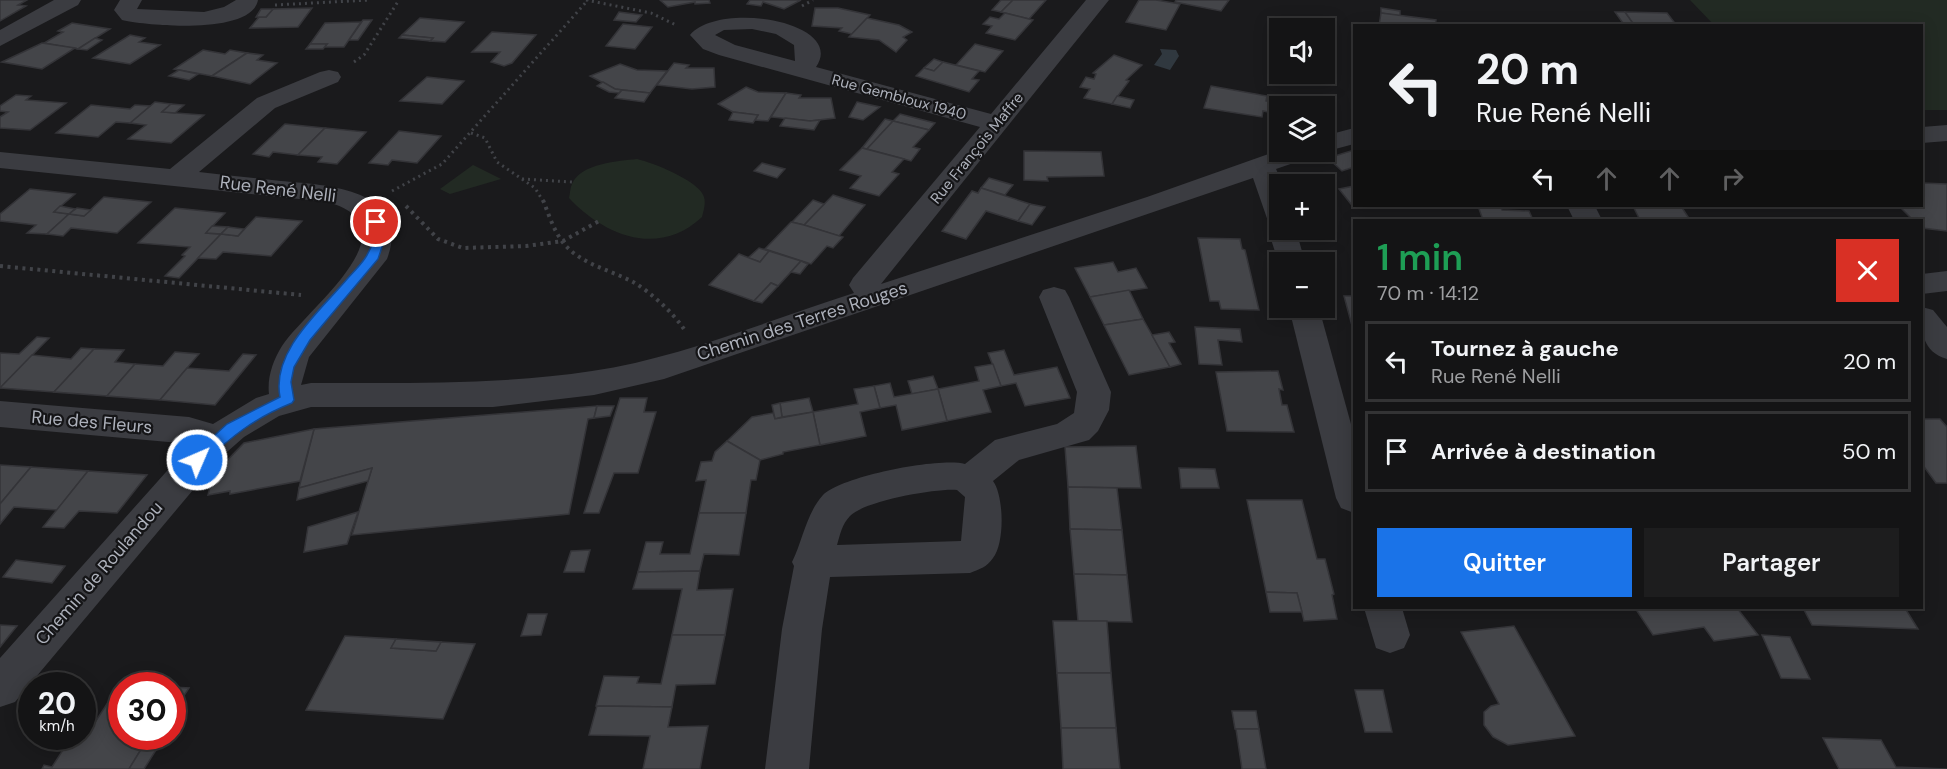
<!DOCTYPE html>
<html lang="fr">
<head>
<meta charset="utf-8">
<style>
	:root { --surface:#141415; --page:#1d1d1e; --text:#f1f3f6; --muted:#9d9ea0; --line:#333334; --accent:#1a73e8 }
	body { margin:0; font-family:"DM Sans",sans-serif; background:var(--page); color:var(--text); height:100vh; display:flex; flex-direction:column; font-size:22px; white-space:nowrap }
	* { box-sizing:border-box; margin:0 }
	p { font-size:20px; color:var(--muted) }
	.icon { flex:none; width:33px; height:33px; fill:none; stroke:currentColor; stroke-width:2; stroke-linecap:round; stroke-linejoin:round }
	.map { position:relative; flex:1; overflow:hidden }
	.drawer { position:absolute; left:1353px; top:219px; width:570px; height:390px; display:flex; flex-direction:column; background:var(--surface); border-radius:0px; box-shadow:0 3px 15px #0003,0 0 0 2px var(--line) }
	.drawer>* { flex:none }
	.top-card { position:absolute; left:1353px; top:24px; width:570px; height:183px; border-radius:0px; box-shadow:0 3px 15px #0003,0 0 0 2px var(--line); background:#141415; color:var(--text); overflow:hidden }
	.controls { position:absolute; left:1269px; top:18px; display:grid; gap:12px }
	.controls a { display:grid; place-items:center; width:66px; height:66px; border-radius:0px; background:var(--surface); box-shadow:0 3px 15px #0003,0 0 0 2px var(--line); font-size:30px }
	.speed { position:absolute; left:18px; top:672px; display:flex; gap:12px; font-size:30px; font-weight:700; text-align:center }
	.speed>* { display:grid; place-content:center; width:78px; height:78px; border-radius:50%; background:var(--surface); box-shadow:0 3px 15px #0003,0 0 0 2px var(--line); line-height:1 }
	.speed small { font-size:15px; font-weight:400 }
	.speed .limit { border:9px solid #d22; background:#fff; color:#111 }
	.pin { position:absolute; display:grid; place-items:center; width:51px; height:51px; color:#fff; margin:-26px; border:3px solid #fff; border-radius:50%; box-shadow:0 2px 6px #0007 }
	.me { position:absolute; width:66px; margin:-33px; rotate:45deg; stroke-linejoin:round; filter:drop-shadow(0 0 4px #0008) }
	.turn { display:flex; align-items:center; gap:21px; height:126px; padding:0 24px; font-size:27px }
	.turn .icon { width:78px; height:78px; stroke-width:2.5 }
	.turn b { display:block; font-size:42px; line-height:51px }
	.lanes { display:flex; align-items:center; height:57px; padding:0 24px; background:#0003; justify-content:center; gap:30px; direction:ltr }
	.lanes .off { opacity:.35 }
	.round { display:grid; place-items:center; flex:none; width:63px; height:63px; border-radius:0px; background:var(--page) }
	.summary { display:flex; align-items:center; justify-content:space-between; height:102px; padding:0 24px }
	h1 { font-size:36px; font-weight:600; line-height:45px; color:#1e9e55 }
	.primary-button { display:flex; gap:12px; margin-top:auto; padding:12px 24px }
	.primary-button a { flex:1; height:69px; border-radius:0px; background:var(--accent); color:#fff; font-size:24px; font-weight:600; line-height:69px; text-align:center }
	.primary-button a+a { background:var(--page); color:var(--text) }
	ul { padding:0; list-style:none }
	li { display:flex; align-items:center; gap:18px; height:81px; margin:0 12px 9px; padding:0 12px; border:3px solid var(--line); border-radius:0px }
	li div { flex:1 }
	li b { display:block; font-size:22px }
	li em { font-style:normal }
	.map>svg:first-child { display:block }
</style>
</head>
<body>
<div class="map">
<svg width="1947" height="769" viewBox="0 0 1947 769">
	<rect width="100%" height="100%" fill="#1a1a1c"/>
	<g fill="#222a23">
		<path d="M1690 0H1947V110H1922V26L1714 25Z"/>
		<path d="M637 159C654 163 693 179 702 193 707 200 704 209 702 217 659 257 606 237 569 198 570 194 570 188 572 184 581 163 619 161 637 159Z"/>
		<path d="M473 165 501 179 450 194 440 189Z"/>
	</g>
	<path fill="#30383f" d="M1160 49 1176 50 1179 56 1170 70 1154 65 1162 54Z"/>
	<g fill="#444549" stroke="#343438" stroke-width="1.5">
		<path d="M0 0H27L18 5 26 6 0 21Z"/>
		<path d="M660 0H709L710 3 695 4V2L668 7Z"/>
		<path d="M750 0H801L784 9 763 2 761 6 747 4Z"/>
		<path d="M1001 0H1013L1001 12 992 10Z"/>
		<path d="M1013 0H1046L1029 19 1001 12Z"/>
		<path d="M1139 0H1156L1180 4 1166 30 1126 22Z"/>
		<path d="M1176 0H1229L1221 11 1175 2Z"/>
		<path d="M312 8 298 27 250 28 259 17H266L273 9Z"/>
		<path d="M815 8H838L870 15 852 34 839 31 842 28 812 26Z"/>
		<path d="M1381 8 1400 11V16L1381 13Z"/>
		<path d="M261 9H273L266 17H256Z"/>
		<path d="M619 12 642 15 636 22 614 20Z"/>
		<path d="M1615 12H1625L1635 26H1625Z"/>
		<path d="M1625 12 1667 13 1677 26H1635Z"/>
		<path d="M1005 13 1033 20 1015 40 986 33 992 26 983 24 990 17 999 19Z"/>
		<path d="M1381 13 1436 20 1435 26H1379Z"/>
		<path d="M420 18 464 22 445 42 430 41 433 38 402 35Z"/>
		<path d="M867 18 899 25 912 32 903 37 907 40 896 52 879 40 849 37Z"/>
		<path d="M363 20H372L358 40H349Z"/>
		<path d="M361 22 344 47H324L327 44H310L325 23Z"/>
		<path d="M72 23 110 29 78 49 44 43 63 32 58 31Z"/>
		<path d="M623 24 652 27 635 49 606 46Z"/>
		<path d="M492 32 536 35 512 63 504 66 491 62 500 52H472Z"/>
		<path d="M130 35 145 38 139 42 160 45 130 64 93 58Z"/>
		<path d="M402 35 433 38 430 41 399 38Z"/>
		<path d="M95 38 102 40 87 50 78 49Z"/>
		<path d="M42 43 75 48 42 69 2 62Z"/>
		<path d="M310 44H327L323 49H306Z"/>
		<path d="M975 44 1003 51 985 72 956 65Z"/>
		<path d="M203 50 225 54 230 50 247 53 212 76 174 69Z"/>
		<path d="M247 53 263 55 257 60 277 63 250 84 212 76Z"/>
		<path d="M1114 55 1142 65 1126 80 1129 81 1112 104 1084 98 1090 89 1080 87 1086 77 1094 79 1096 74 1093 73Z"/>
		<path d="M934 59 943 62 934 71 924 68Z"/>
		<path d="M943 62 979 71 972 79 979 80 969 92 916 76 924 68 934 71Z"/>
		<path d="M674 63 689 65 686 68H714L715 87 692 89 657 85Z"/>
		<path d="M620 64 637 70 667 71 650 93 615 89 590 76Z"/>
		<path d="M179 70 198 74 189 80 169 76Z"/>
		<path d="M427 77 464 81 442 104 400 101Z"/>
		<path d="M603 82 615 89 622 90 619 93 609 92 597 86Z"/>
		<path d="M1211 86 1267 96 1266 101 1281 104 1279 114 1263 111 1262 117 1204 108Z"/>
		<path d="M746 87 758 92 786 93 768 121 755 120 758 115 733 112 718 104Z"/>
		<path d="M622 90 650 93 644 102 615 98Z"/>
		<path d="M786 93 801 95 799 98H831L835 118 810 121 771 117Z"/>
		<path d="M16 95 31 96 26 100 66 103 30 130 0 128V117L8 112 0 111V106Z"/>
		<path d="M1117 96 1134 100 1130 108 1112 104Z"/>
		<path d="M155 102 171 104 162 112 204 115 171 143 128 139 146 125 130 123Z"/>
		<path d="M857 102 880 107 863 120 849 117Z"/>
		<path d="M171 104 184 105 175 113 162 112Z"/>
		<path d="M91 105 130 109 135 105 150 106 130 123 116 122 98 137 56 133Z"/>
		<path d="M733 112 758 115 753 123 729 120Z"/>
		<path d="M900 114 935 123 929 130 893 121Z"/>
		<path d="M785 118 810 121 820 120 814 130 780 126Z"/>
		<path d="M885 119 893 121 867 149 862 148Z"/>
		<path d="M893 121 929 130 913 147 920 149 911 161 867 149Z"/>
		<path d="M285 124 325 128 298 155 273 152 269 157 253 154Z"/>
		<path d="M325 128 366 132 337 164 318 162 322 157 298 155Z"/>
		<path d="M399 131 441 136 417 163 392 160 388 165 369 163Z"/>
		<path d="M862 148 904 159 892 172 899 174 879 196 850 188 861 176 840 170Z"/>
		<path d="M1354 150V167L1342 171 1328 158Z"/>
		<path d="M1024 151 1101 152 1104 176 1047 177 1048 181 1024 180Z"/>
		<path d="M762 163 785 169 777 178 754 171Z"/>
		<path d="M989 178 1013 185 1005 195 981 188Z"/>
		<path d="M1922 183 1947 184V231L1922 228V220H1913L1899 206H1922Z"/>
		<path d="M1354 186V203L1351 204 1339 189Z"/>
		<path d="M981 188 1030 204 1018 221 986 211 966 239 942 231 972 191 978 193Z"/>
		<path d="M30 189 75 194 54 212 69 214 47 234 27 233 36 225 0 221V214Z"/>
		<path d="M833 195 865 205 839 236 804 225Z"/>
		<path d="M104 197 151 202 117 233 71 228 63 236 47 234 69 214 84 216Z"/>
		<path d="M813 200 824 204 804 225 792 222Z"/>
		<path d="M1030 204 1045 207 1032 225 1018 221Z"/>
		<path d="M60 206 75 209 69 214 54 212Z"/>
		<path d="M1478 206H1500L1502 210 1529 211 1533 220H1483Z"/>
		<path d="M1633 206H1681L1690 220 1639 218Z"/>
		<path d="M77 208 91 210 84 216 69 214Z"/>
		<path d="M175 208 225 213 206 233 221 234 179 278 165 276 185 256 182 255 190 247 138 243Z"/>
		<path d="M256 217 302 221 271 256 223 252 216 259 198 258 221 234 238 236Z"/>
		<path d="M791 222 804 225 843 237 833 248 827 246 811 264 765 249Z"/>
		<path d="M212 226 228 227 221 234 206 233Z"/>
		<path d="M228 227 244 229 238 236 221 234Z"/>
		<path d="M1198 238 1240 239 1242 249 1245 250 1259 310 1221 309 1219 301H1210Z"/>
		<path d="M759 248 769 251 760 262 748 258Z"/>
		<path d="M769 251 801 261 778 286 771 283 754 301 709 285 739 254 760 262Z"/>
		<path d="M801 261 808 264 800 274 791 272Z"/>
		<path d="M1113 262 1118 272 1136 268 1147 288 1090 297 1075 268Z"/>
		<path d="M771 283 778 286 762 303 754 301Z"/>
		<path d="M1129 290 1143 319 1104 325 1090 297Z"/>
		<path d="M1344 296H1354V333Z"/>
		<path d="M1143 319 1170 367 1129 375 1104 325Z"/>
		<path d="M1195 327 1240 329 1242 342 1218 340 1222 365 1199 364Z"/>
		<path d="M1169 332 1175 342 1169 343 1181 364 1170 367 1152 335Z"/>
		<path d="M37 337 49 338 0 388V353L19 354Z"/>
		<path d="M81 348 94 349 54 392 0 388 32 355 71 359Z"/>
		<path d="M94 349 124 350 115 362 135 364 107 396 54 392Z"/>
		<path d="M1004 350 1014 375 1057 367 1070 398 1025 406 1016 383 1001 386 988 353Z"/>
		<path d="M175 352 199 354 160 400 107 396 135 364 163 366Z"/>
		<path d="M243 354 256 355 215 405 160 400 187 368 229 371Z"/>
		<path d="M993 364 1001 386 983 390 991 412 947 421 938 389 979 381 975 367Z"/>
		<path d="M1278 371 1283 390 1279 389 1282 405H1287L1294 432 1227 431 1216 372Z"/>
		<path d="M933 376 938 389 912 394 908 381Z"/>
		<path d="M890 383 894 397 938 389 947 421 902 430 896 405 880 408 874 386Z"/>
		<path d="M874 386 880 408 860 412 866 436 820 445 813 412 858 404 854 389Z"/>
		<path d="M620 398H647L644 412H656L638 473H614L599 513H584Z"/>
		<path d="M809 398 813 412 782 417 780 403Z"/>
		<path d="M780 403 782 417 775 419 772 405Z"/>
		<path d="M597 406 594 418 588 419 569 514 352 535 372 468 299 488 314 429Z"/>
		<path d="M597 406H614L610 416 594 418Z"/>
		<path d="M813 412 820 445 783 452V454L760 460 727 441 752 417 773 413 775 419Z"/>
		<path d="M1922 419H1940L1947 427V483H1936L1922 464Z"/>
		<path d="M314 429 300 481 230 494V491L208 495 213 475 244 443Z"/>
		<path d="M727 441 760 460 756 480H751L746 513H699L706 480 696 481 701 462 712 461 715 452Z"/>
		<path d="M1136 446 1141 488 1068 487 1065 447Z"/>
		<path d="M0 465 31 467 0 504Z"/>
		<path d="M31 467 88 471 57 510 14 507 0 524V504Z"/>
		<path d="M372 468 368 481 297 500 299 488Z"/>
		<path d="M1179 468 1215 469 1219 488H1181Z"/>
		<path d="M88 471 147 475 117 513 79 511 64 528 43 527Z"/>
		<path d="M1068 487 1117 488 1122 530 1070 529Z"/>
		<path d="M1247 500H1302L1317 559H1325L1334 594 1332 595 1337 619 1304 621 1297 593 1266 592Z"/>
		<path d="M358 512 347 544 304 552 308 527Z"/>
		<path d="M699 513H746L739 555 704 554 700 571 638 572 646 542H663L660 554H690Z"/>
		<path d="M1070 529 1122 530 1127 575 1074 574Z"/>
		<path d="M590 550 584 572H564L571 551Z"/>
		<path d="M16 560 65 566 52 583 3 577Z"/>
		<path d="M700 571 697 590 733 589 725 635H672L682 589H633L638 572Z"/>
		<path d="M1074 574 1127 575 1132 622 1078 621Z"/>
		<path d="M1266 592 1297 593 1302 612H1270Z"/>
		<path d="M1635 608H1737L1758 635 1714 641 1704 627 1653 635Z"/>
		<path d="M1803 608H1905L1918 629 1812 625Z"/>
		<path d="M528 614H547L541 635 521 636Z"/>
		<path d="M1053 621H1107L1111 673H1057Z"/>
		<path d="M0 625 17 626 0 647Z"/>
		<path d="M1514 626 1575 736 1508 745 1493 737 1484 725V712L1491 706 1499 704 1461 632Z"/>
		<path d="M672 635H725L715 684 676 685 672 707 596 706 604 676 639 677 637 683 661 684Z"/>
		<path d="M1762 635 1790 637 1810 679 1781 678Z"/>
		<path d="M345 636 396 639 391 648 436 651 441 642 475 644 443 719 306 710Z"/>
		<path d="M396 639 441 642 436 651 391 648Z"/>
		<path d="M1057 673H1111L1116 728H1061Z"/>
		<path d="M120 684 148 686H122V736H159L157 739 148 738 129 769H42L44 765 52 767 72 736H82V733H88Z"/>
		<path d="M172 687 189 688 172 714Z"/>
		<path d="M1355 690H1383L1392 732H1365Z"/>
		<path d="M597 706 672 707 668 727 708 726 700 769H643L650 736 589 735Z"/>
		<path d="M1232 711H1256L1259 729H1235Z"/>
		<path d="M1061 728H1116L1120 769H1063Z"/>
		<path d="M1236 729H1259L1266 769H1242Z"/>
		<path d="M148 738 163 739 144 769H129Z"/>
		<path d="M1823 738 1881 740 1896 767 1947 769H1839Z"/>
	</g>
	<g fill="none" stroke-linecap="round" stroke-linejoin="round">
		<g stroke="#414348" stroke-width="3" stroke-dasharray="2 4" stroke-linecap="butt">
			<path d="M586 0 651 13 676 25"/>
			<path d="M275 5 370 0"/>
			<path d="M802 6 813 0"/>
			<path d="M354 62 364 55 399 0"/>
			<path d="M471 133 485 138 497 162 535 188 543 201"/>
			<path d="M522 179 572 182"/>
			<path d="M392 191 442 164 588 0"/>
		</g>
		<g stroke="#414348" stroke-width="4" stroke-dasharray="3 4.5" stroke-linecap="butt">
			<path d="M543 200C549 215 554 232 565 245 583 265 611 270 633 282 652 293 672 312 684 329"/>
			<path d="M406 206 438 239 463 248 526 246 563 241 599 221"/>
			<path d="M0 266 301 295"/>
		</g>
		<g fill="#3b3c41" fill-rule="evenodd">
			<path d="M54 0H81L78 5 0 46V30Z"/>
			<path d="M120 0H142L137 9 204 12 224 7 236 0H258C252 35 147 26 122 20L114 10Z"/>
			<path d="M1086 0H1109L881 284 1147 197 1280 150 1312 152 1308 158 1276 169 1283 184H1280V230H1296L1305 262H1280V267L1268 230 1270 227 1253 178 664 379 594 395 493 407H311L279 416 244 437 219 459 15 702 0 707V658L191 444 0 427V401L189 417 213 424 256 398 269 394C267 378 273 360 282 346 306 309 418 228 328 202L0 168V152L170 169 257 98 320 72 329 70 338 72 341 77 338 82 275 108 199 172C226 175 253 178 281 181 327 185 413 189 387 259L309 357 301 385 311 383C405 383 499 385 592 371 680 358 769 320 854 293L849 285 853 278 980 127 719 55 703 49 690 35C719 0 847 22 816 67L991 114ZM752 29 776 34 794 45 795 61 735 45 715 35 724 30Z"/>
			<path d="M1947 125V141L1922 143V127Z"/>
			<path d="M1354 128V144L1324 152H1323L1324 136Z"/>
			<path d="M1567 206H1595L1602 220H1574Z"/>
			<path d="M1947 271V291L1922 294V274Z"/>
			<path d="M1054 287 1065 290 1069 297 1111 392 1109 410 1098 431 1089 440 1019 460 993 481C1004 496 1005 543 993 558 987 567 980 569 970 573L830 577 822 629 809 769H765L782 629 794 566 792 562C803 540 806 514 823 495 842 476 940 457 965 464L995 440 1057 424 1074 413 1077 392 1039 297 1043 290ZM957 490 965 497 961 541 837 545C840 535 842 524 850 516 864 501 937 488 957 490Z"/>
			<path d="M1922 307 1933 310 1947 327V359C1922 352 1920 330 1922 307Z"/>
			<path d="M1289 308H1319L1354 435V513L1341 508 1336 498Z"/>
			<path d="M1364 608H1402L1410 635 1404 648 1390 653 1376 648Z"/>
		</g>
	</g>
	<path fill="#1a73e8" stroke="#114b97" stroke-width="1.5" d="M376 218 382 222 385 238 378 259 310 340 294 367 291 382 294 400 292 403C254 418 231 437 202 464H192L189 460 192 456 227 424 280 397C271 351 321 310 348 278 358 267 370 256 373 240 374 235 371 228 370 222Z"/>
	<g text-anchor="middle" dominant-baseline="central" stroke-width="4.5" stroke-linejoin="round" paint-order="stroke">
		<g font-size="15" fill="#adb1bb" stroke="#151517">
			<text transform="translate(899 97) rotate(15)">Rue Gembloux 1940</text>
			<text transform="translate(977 148) rotate(-51)">Rue François Maffre</text>
		</g>
		<g font-size="18" fill="#adb1bb" stroke="#151517">
			<text transform="translate(278 189) rotate(7)">Rue René Nelli</text>
			<text transform="translate(802 321) rotate(-18)">Chemin des Terres Rouges</text>
			<text transform="translate(92 422) rotate(5)">Rue des Fleurs</text>
			<text transform="translate(99 573) rotate(-49)">Chemin de Roulandou</text>
		</g>
	</g>
</svg>
<div class="controls">
<a><svg class="icon" aria-label="sound" viewBox="0 0 24 24"><path d="M4 9h4l5-4v14l-5-4H4zM17 9q2 3 0 6"/></svg></a>
<a><svg class="icon" aria-label="layers" viewBox="0 0 24 24"><path d="M12 4l9 5-9 5-9-5zM3 14l9 5 9-5"/></svg></a>
<a>+</a>
<a>−</a>
</div>
<div class="speed"><div>20<small>km/h</small></div><div class="limit">30</div></div>
<div class="pin" style="left:376px;top:222px;background:#d93025"><svg class="icon" aria-label="arrive" viewBox="0 0 24 24"><path d="M6 21V4h12l-3 4 3 4H6"/></svg></div>
<svg class="me" style="left:197px;top:460px" viewBox="-20 -20 40 40"><circle r="17" fill="#1a73e8" stroke="#fff" stroke-width="3"/><path d="M0-11L8 9 0 5-8 9z" fill="#fff"/></svg>
<div class="top-card">
<div class="turn"><svg class="icon" aria-label="left" viewBox="0 0 24 24"><path d="M17 20v-9H6M10 6l-5 5 5 5"/></svg><div><b>20 m</b>Rue René Nelli</div></div>
<div class="lanes"><svg class="icon" aria-label="left" viewBox="0 0 24 24"><path d="M17 20v-9H6M10 6l-5 5 5 5"/></svg><svg class="icon off" aria-label="ahead" viewBox="0 0 24 24"><path d="M12 20V5M6 11l6-6 6 6"/></svg><svg class="icon off" aria-label="ahead" viewBox="0 0 24 24"><path d="M12 20V5M6 11l6-6 6 6"/></svg><svg class="icon off" aria-label="right" viewBox="0 0 24 24"><path d="M7 20v-9h11M14 6l5 5-5 5"/></svg></div>
</div>
<section class="drawer">
<div class="summary"><div><h1>1 min</h1><p>70 m · 14:12</p></div><a class="round" style="background:#d93025;color:#fff"><svg class="icon" aria-label="close" viewBox="0 0 24 24"><path d="M6 6l12 12M18 6L6 18"/></svg></a></div>
<ul>
<li><svg class="icon" aria-label="left" viewBox="0 0 24 24"><path d="M17 20v-9H6M10 6l-5 5 5 5"/></svg><div><b>Tournez à gauche</b><p>Rue René Nelli</p></div><em>20 m</em></li>
<li><svg class="icon" aria-label="arrive" viewBox="0 0 24 24"><path d="M6 21V4h12l-3 4 3 4H6"/></svg><div><b>Arrivée à destination</b></div><em>50 m</em></li>
</ul>
<div class="primary-button"><a>Quitter</a><a>Partager</a></div>
</section>
</div>
</body>
</html>
